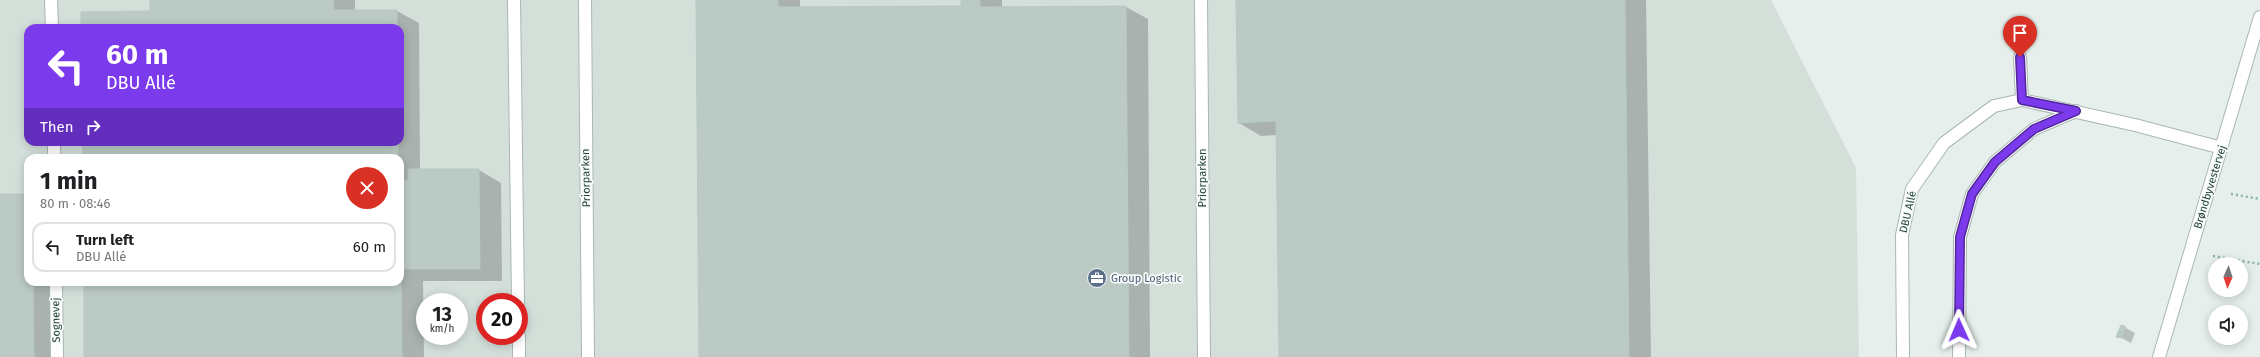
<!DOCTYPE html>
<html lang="en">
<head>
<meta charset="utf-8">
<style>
	:root { --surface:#fff; --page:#f2f2f2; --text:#202124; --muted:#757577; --line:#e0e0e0 }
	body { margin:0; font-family:"Fira Sans",sans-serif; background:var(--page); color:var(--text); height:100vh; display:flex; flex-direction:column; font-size:15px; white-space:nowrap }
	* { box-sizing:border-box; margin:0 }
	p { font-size:13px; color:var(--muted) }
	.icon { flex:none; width:22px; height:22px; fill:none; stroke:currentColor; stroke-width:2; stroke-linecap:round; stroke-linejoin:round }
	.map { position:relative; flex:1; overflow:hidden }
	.drawer { position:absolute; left:24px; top:154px; width:380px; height:132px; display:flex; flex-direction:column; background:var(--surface); border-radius:12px; box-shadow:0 2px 10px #0003 }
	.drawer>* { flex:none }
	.banner { position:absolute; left:24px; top:24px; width:380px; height:122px; border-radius:12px; box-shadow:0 2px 10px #0003; background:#7c3aed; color:#fff; overflow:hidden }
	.needle { width:26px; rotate:183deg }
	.tools { position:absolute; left:2208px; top:257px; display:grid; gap:8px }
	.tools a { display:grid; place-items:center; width:40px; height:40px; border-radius:50%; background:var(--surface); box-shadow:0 2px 10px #0003; font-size:20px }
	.speed { position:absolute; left:416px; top:293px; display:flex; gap:8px; font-size:20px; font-weight:700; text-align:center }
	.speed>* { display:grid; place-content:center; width:52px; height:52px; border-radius:50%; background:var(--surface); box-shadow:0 2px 10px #0003; line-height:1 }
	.speed small { font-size:10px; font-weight:400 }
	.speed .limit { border:6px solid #d22; background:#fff; color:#111 }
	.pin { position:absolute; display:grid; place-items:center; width:34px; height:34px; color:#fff; margin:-41px -17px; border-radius:50% 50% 50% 0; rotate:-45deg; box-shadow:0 0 4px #0007 }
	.pin .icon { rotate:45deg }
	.me { position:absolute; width:44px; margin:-22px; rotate:359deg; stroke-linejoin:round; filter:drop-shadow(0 0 3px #0008) }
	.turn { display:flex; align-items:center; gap:14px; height:84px; padding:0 16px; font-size:18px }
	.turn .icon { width:52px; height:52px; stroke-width:2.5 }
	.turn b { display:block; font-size:28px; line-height:34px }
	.then { display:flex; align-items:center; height:38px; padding:0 16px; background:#0003; gap:8px; font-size:15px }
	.round { display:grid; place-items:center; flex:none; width:42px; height:42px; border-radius:21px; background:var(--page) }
	.head { display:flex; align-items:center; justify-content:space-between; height:68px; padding:0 16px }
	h1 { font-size:24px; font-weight:700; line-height:30px }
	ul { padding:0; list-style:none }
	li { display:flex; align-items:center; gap:12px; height:50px; margin:0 8px 6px; padding:0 8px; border:2px solid var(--line); border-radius:12px }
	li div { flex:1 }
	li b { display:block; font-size:15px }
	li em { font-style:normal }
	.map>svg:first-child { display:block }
</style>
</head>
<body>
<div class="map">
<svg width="2260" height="357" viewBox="0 0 2260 357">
	<rect width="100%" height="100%" fill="#e6efeb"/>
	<path fill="#d4dfda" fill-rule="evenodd" d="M0 0H1771L1856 168 1859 357H0ZM28 28H400V142H28ZM28 158H400V282H28ZM425 302H459V336H425ZM485 302H519V336H485Z"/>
	<g fill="#0003">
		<path d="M151 0H355V11H397L419 23 420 170H479L501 183 502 281H423L424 357H85V282H400V158H84L83 142H400V28H82L151 12Z"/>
		<path d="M697 0H800V8L962 7V0H1002V8L1126 7 1148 19 1150 357H700Z"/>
		<path d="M1237 0H1646L1651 357H1280L1277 135 1261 136 1239 123Z"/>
		<path d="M0 195H28V282H55V357H0Z"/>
		<path d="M2122 326 2135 333 2131 343 2118 336Z"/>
	</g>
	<g fill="#bbcac4" stroke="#b8c9c2">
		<path d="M150 0H333L334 10H397V28H81V12L150 11Z"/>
		<path d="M696 0H778V7L961 6V0H980V7L1126 6 1129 357H699Z"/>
		<path d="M1236 0H1625L1629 357H1279L1276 121 1238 123Z"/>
		<path d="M82 142H398V158H83Z"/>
		<path d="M408 169H479L480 269H401L402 357H84V282H400V180H408Z"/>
		<path d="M0 194H28V282H33L34 357H0Z"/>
		<path d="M2121 325 2126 327 2122 338 2116 337Z"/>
	</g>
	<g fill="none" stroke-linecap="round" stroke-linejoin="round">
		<g stroke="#a8b8b2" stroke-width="14">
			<g id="minor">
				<path d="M51 0 52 28"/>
				<path d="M514 0 518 302"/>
				<path d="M585 0 588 357"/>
				<path d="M1201 0 1204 357"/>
				<path d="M2020 57 2022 100 2135 125 2222 148"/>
				<path d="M54 142V158"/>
				<path d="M56 282 57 357"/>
				<path d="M519 336V357"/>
				<path d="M1903 357 1902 235 1912 189 1944 143 1994 106 2022 100"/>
				<path d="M1959 357 1960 237 1972 194 1995 162 2034 129 2076 111"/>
				<path d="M2159 357 2260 17"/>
			</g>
		</g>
		<g stroke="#86b3a5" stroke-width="2.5" stroke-dasharray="2 3" stroke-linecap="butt">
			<path d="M2231 194 2260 199"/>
			<path d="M2213 256 2260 264"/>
		</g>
		<use href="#minor" stroke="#fff" stroke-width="12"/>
	</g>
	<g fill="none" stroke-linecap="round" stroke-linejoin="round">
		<g stroke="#51269a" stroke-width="10">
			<path id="route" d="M1959 330 1960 237 1972 194 1995 162 2034 129 2076 111 2022 100 2020 57"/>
		</g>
		<use href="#route" stroke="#7c3aed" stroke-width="7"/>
	</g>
	<defs>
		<g id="office-disc" transform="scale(1)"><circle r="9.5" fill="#5c6f8a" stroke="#f7fbf9"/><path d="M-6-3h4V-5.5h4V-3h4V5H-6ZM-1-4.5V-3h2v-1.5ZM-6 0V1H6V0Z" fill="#fff"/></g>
	</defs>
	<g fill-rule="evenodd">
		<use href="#office-disc" x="1097" y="278"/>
	</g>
	<g text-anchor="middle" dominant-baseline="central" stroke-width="3.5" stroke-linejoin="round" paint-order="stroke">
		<g font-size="11" fill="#24423a" stroke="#f7fbf9">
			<text transform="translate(586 178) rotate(-91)">Priorparken</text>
			<text transform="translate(1202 178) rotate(-90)">Priorparken</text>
			<text transform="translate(2210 187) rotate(-73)">Brøndbyvestervej</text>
			<text transform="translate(1908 212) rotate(-77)">DBU Allé</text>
			<text transform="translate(56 320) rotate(-91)">Sognevej</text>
		</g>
		<g font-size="11" fill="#4e5e75" stroke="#f7fbf9" text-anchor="start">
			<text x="1111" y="278">Group Logistic</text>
		</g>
	</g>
</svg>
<div class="tools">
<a><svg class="needle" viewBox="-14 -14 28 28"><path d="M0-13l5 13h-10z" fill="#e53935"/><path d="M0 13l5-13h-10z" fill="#757577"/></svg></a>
<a><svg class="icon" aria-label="sound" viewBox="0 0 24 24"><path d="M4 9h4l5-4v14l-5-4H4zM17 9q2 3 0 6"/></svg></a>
</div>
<div class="speed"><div>13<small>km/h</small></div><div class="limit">20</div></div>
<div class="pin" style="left:2020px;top:57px;background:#d93025"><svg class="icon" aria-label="arrive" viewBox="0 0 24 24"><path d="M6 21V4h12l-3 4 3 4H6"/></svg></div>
<svg class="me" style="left:1959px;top:330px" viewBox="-20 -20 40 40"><path d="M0-17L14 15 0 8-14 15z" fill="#7c3aed" stroke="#fff" stroke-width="4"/></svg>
<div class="banner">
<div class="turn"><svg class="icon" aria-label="left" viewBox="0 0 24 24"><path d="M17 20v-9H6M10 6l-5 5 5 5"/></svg><div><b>60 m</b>DBU Allé</div></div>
<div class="then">Then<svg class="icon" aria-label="right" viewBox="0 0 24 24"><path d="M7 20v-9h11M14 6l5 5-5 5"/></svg></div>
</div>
<section class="drawer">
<div class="head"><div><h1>1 min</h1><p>80 m · 08:46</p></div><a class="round" style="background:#d93025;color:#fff"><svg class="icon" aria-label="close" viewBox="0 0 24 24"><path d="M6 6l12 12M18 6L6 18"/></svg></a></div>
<ul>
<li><svg class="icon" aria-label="left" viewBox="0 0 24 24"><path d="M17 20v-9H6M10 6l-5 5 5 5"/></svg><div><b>Turn left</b><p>DBU Allé</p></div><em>60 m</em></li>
</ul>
</section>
</div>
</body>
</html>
